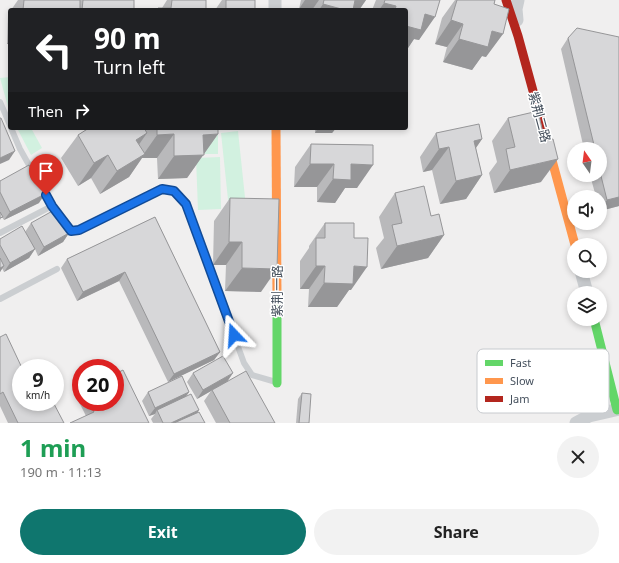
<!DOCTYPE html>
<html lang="en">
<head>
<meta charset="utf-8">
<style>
	:root { --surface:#fff; --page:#f2f2f2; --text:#222; --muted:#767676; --accent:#0f766e }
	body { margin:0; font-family:"Noto Sans","Noto Sans SC",sans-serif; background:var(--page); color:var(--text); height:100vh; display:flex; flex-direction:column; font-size:15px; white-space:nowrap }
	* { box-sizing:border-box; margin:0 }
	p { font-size:13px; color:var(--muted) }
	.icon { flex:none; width:22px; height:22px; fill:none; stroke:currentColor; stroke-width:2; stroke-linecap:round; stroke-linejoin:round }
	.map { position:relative; height:423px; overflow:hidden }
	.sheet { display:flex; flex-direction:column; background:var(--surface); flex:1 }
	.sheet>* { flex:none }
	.guide { position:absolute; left:8px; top:8px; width:400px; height:122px; border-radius:4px; box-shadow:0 2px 6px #0003; background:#202124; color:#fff; overflow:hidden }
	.needle { width:26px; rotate:346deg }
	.controls { position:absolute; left:567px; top:142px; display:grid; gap:8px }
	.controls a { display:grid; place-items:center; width:40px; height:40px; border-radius:50%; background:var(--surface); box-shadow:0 2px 6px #0003; font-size:20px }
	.speed { position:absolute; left:12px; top:359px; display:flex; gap:8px; font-size:20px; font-weight:700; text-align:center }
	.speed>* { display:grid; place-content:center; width:52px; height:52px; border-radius:50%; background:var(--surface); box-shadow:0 2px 6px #0003; line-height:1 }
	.speed small { font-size:10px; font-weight:400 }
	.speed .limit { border:6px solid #d22; background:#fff; color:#111 }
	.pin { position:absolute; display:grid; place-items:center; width:34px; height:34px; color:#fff; margin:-41px -17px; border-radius:50% 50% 50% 0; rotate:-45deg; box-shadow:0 0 4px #0007 }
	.pin .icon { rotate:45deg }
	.me { position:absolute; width:44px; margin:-22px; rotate:340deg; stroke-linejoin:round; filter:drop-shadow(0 0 3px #0008) }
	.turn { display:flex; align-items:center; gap:14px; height:84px; padding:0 20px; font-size:18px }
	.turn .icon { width:52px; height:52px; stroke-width:2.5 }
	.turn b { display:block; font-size:28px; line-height:34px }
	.then { display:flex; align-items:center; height:38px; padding:0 20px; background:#0003; gap:8px; font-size:15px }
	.round { display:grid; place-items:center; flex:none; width:42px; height:42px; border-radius:21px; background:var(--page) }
	.head { display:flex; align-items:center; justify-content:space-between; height:68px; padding:0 20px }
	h1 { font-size:24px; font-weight:700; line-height:30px; color:#1e9e55 }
	.primary-button { display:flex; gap:8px; margin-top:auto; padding:8px 20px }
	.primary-button a { flex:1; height:46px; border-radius:24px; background:var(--accent); color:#fff; font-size:16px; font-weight:700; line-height:46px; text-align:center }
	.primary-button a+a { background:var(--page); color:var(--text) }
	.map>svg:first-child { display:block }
</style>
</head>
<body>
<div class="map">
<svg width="619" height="423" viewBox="0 0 619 423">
	<rect width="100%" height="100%" fill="#f0efef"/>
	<g fill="#d2f1e0">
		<path d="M10 77V114L0 78Z"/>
		<path d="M17 128H31L42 148 31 155Z"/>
		<path d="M204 128H218V154H205Z"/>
		<path d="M238 131 246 207 229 209 221 133Z"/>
		<path d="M220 157 221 209 198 210 196 158Z"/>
	</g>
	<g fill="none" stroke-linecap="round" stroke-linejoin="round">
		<g stroke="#cbced1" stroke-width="6">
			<path d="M0 102 10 125"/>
			<path d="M11 128 20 149 52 206 71 231 79 230 162 189 174 191 186 204 244 363 252 375 276 382"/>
			<path d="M0 233 52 206"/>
			<path d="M0 299 57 269"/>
		</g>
		<g stroke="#cbced1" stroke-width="13">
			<path d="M275 0V10"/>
			<path d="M517 20 516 9 518 0"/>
			<path d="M581 271 587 293"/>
			<path d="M576 423 589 416 619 409"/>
		</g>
		<g stroke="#63d668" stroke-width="9">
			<path d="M277 300V383"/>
			<path d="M594 319 617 410"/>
		</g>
		<g stroke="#ff974d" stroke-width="9">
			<path d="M276 128 277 300"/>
			<path d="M550 153 575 245"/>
		</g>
		<path stroke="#b3261e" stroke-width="9" d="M506 0 518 36 550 153"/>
	</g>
	<g fill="#b9b9bb">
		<path d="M18 0H134V10H11Z"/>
		<path d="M167 0H206V9L214 10H157L158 8H162Z"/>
		<path d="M222 0H255V9L269 10H215Z"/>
		<path d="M301 0H366L359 10H303L299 9Z"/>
		<path d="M376 0H440L419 40 414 39 406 51V10H372Z"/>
		<path d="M455 0H495L494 4 486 57 482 56 472 70 443 62 447 47 435 44 442 18Z"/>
		<path d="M10 12V44H7L8 16Z"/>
		<path d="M619 37V206L600 211V197H596L590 175H600V149H584L561 49 568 38Z"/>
		<path d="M508 118 541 182 494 193 489 173 497 162 492 141Z"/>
		<path d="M89 128H218V134L187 178 158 179 157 158H142L129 177 100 194 91 178 78 186 61 158 78 135Z"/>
		<path d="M315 128H336L332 133H315Z"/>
		<path d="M436 133 482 139 476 148 482 175 466 199 440 204 432 170 423 172 420 157Z"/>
		<path d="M311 144 373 145 357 188H345L335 203 317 202V187H294L295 167Z"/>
		<path d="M0 181 39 203 4 220 2 217 0 220Z"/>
		<path d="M395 193 431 216 444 235 428 258 381 269 376 248 384 238 379 217Z"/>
		<path d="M230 198 261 292 225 291 226 265H213L214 221Z"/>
		<path d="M155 217 220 352 214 360 168 382 119 281 77 301 61 268 67 259Z"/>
		<path d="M31 223 69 233 63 242 38 256 35 249 29 258 4 272 2 268 0 272V239L25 232Z"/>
		<path d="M325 223 351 290H349L337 307H308L309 289H300V261L309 248V246Z"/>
		<path d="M0 337 21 402 64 423H8L0 406Z"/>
		<path d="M193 373 227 381 275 423H216L204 401 211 391 197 399 187 382Z"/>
		<path d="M81 392V402H115L86 416 77 398Z"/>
		<path d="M148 392H189L186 397 199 410 197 412 205 423H153L151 419 155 414 149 416 142 401Z"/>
		<path d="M302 393 309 423H296L298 399Z"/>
	</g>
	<g fill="#969698">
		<path d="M305 0H319L312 10H303L299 9Z"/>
		<path d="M354 0H366L359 10H347Z"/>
		<path d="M384 3 396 6 393 10H379Z"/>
		<path d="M323 4 345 10H319Z"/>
		<path d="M425 14 435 17 419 40 414 39 406 51V26Z"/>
		<path d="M451 20 463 24 447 47 435 44Z"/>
		<path d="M492 31 503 34 486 57 482 56 472 70 443 62 459 39Z"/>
		<path d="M10 40V44H7Z"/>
		<path d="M318 128H336L332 133H315Z"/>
		<path d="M147 133 131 156 136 140Z"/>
		<path d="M174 134 157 158H142L129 177 100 194 117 171 143 155 157 135Z"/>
		<path d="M218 134 187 178 158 179 174 156 203 135Z"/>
		<path d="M482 139 466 162 474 141Z"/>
		<path d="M449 147 432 170 423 172 439 149Z"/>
		<path d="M15 151 9 160 0 164V158Z"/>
		<path d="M108 155 91 178 78 186 94 163Z"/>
		<path d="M558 159 541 182 494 193 510 170Z"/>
		<path d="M310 164H334L317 187H294Z"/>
		<path d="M351 164 373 165 357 188H345L335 203 317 202 333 179Z"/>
		<path d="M482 175 466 199 440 204 456 181Z"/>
		<path d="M45 194 39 203 4 220 10 212Z"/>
		<path d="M619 197V206L600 211V209L607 200Z"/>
		<path d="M69 233 63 242 38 256 44 247Z"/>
		<path d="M444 235 428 258 381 269 397 246Z"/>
		<path d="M229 242H242L226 265H213Z"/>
		<path d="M35 249 29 258 4 272 10 263Z"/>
		<path d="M4 266 0 272V268Z"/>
		<path d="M316 266H325L309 289H300Z"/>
		<path d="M354 266 367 267 351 290H349L337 307H308L324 283Z"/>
		<path d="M242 268 277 269 261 292 225 291Z"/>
		<path d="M125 272 119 281 77 301 83 292Z"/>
		<path d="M220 352 214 360 168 382 174 374Z"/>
		<path d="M233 373 227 382 212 390 211 391 197 399 203 390Z"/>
		<path d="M189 392 183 400 157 410 155 414 149 416 155 408Z"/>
		<path d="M199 410 193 419 183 423H171Z"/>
	</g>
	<g fill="#d7d7d9" stroke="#969698">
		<path d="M24 0H80V10H23Z"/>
		<path d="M83 0H134V10H82Z"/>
		<path d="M172 0H206V9H214V10H158V8H171Z"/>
		<path d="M226 0H255V9H269V10H217V9H226Z"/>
		<path d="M324 0H355L353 10H345L323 4Z"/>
		<path d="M385 0H440L435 17 425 14 421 30 406 26V10H395L396 6 384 3Z"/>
		<path d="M457 0H495L494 4 509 9 503 34 492 31 488 47 459 39 463 24 451 20Z"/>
		<path d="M577 28 619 37V197L607 200 600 172V149H595L568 38Z"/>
		<path d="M538 111 545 141 553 139 558 159 510 170 506 149 515 147 508 118Z"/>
		<path d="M0 118H1L15 151 0 158Z"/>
		<path d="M479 124 482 139 474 141 482 175 456 181 449 147 439 149 436 133Z"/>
		<path d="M89 128H144L147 133 136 140 145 154 117 171 108 155 94 163 78 135Z"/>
		<path d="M157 128H218V134L203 135 204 155 174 156V134L157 135Z"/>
		<path d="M311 144 373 145V165L351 164V180L333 179 334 164H310Z"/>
		<path d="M29 165 45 194 10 212 0 192V181Z"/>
		<path d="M424 186 431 216 439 214 444 235 397 246 392 225 402 223 395 193Z"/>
		<path d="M230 198 279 199 277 269 242 268V242H229Z"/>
		<path d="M56 209 69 233 44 247 31 223Z"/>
		<path d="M0 212 3 217 0 218Z"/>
		<path d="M155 217 220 352 174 374 125 272 83 292 67 259Z"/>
		<path d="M325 223H354V238H368L367 267 354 266 353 284 324 283 325 266H316V238H325Z"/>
		<path d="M22 226 35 249 10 263 0 245V239Z"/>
		<path d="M0 258 4 266 0 268Z"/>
		<path d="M6 334 22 368H21V402H53L64 423H18L3 392 0 394V337Z"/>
		<path d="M223 356 233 373 203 390 193 373Z"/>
		<path d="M123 370 149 423H70L94 412 89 402H115V374Z"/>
		<path d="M246 371 275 423H230L212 390Z"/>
		<path d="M182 376 189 392 155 408 148 392Z"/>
		<path d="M302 393 311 394 309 423H299Z"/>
		<path d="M191 394 199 410 171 423H163L157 410Z"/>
		<path d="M199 412 205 423H174Z"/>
	</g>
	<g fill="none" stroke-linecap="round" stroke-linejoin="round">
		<g stroke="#114b97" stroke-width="10">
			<path id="route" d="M46 195 52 206 71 231 79 230 162 189 174 191 186 204 234 335"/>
		</g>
		<use href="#route" stroke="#1a73e8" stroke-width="7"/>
	</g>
	<g text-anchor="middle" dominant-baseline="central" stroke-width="3" stroke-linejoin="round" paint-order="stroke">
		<g font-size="13" fill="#45505d" stroke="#fff">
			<text transform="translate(540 117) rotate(75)">紫荆二路</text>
			<text transform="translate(277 291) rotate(-90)">紫荆一路</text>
		</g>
	</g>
	<rect x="477" y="349" width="132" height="64" rx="6" fill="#fff" stroke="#c7cace" stroke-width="1"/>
	<rect x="485" y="360" width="18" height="6" fill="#63d668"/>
	<rect x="485" y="378" width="18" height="6" fill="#ff974d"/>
	<rect x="485" y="396" width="18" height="6" fill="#b3261e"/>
	<g font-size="11" fill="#45505d">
		<text x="510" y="367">Fast</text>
		<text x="510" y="385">Slow</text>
		<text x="510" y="403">Jam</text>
	</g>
</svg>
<div class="controls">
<a><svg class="needle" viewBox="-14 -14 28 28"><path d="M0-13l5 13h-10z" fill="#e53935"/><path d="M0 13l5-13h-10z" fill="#767676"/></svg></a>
<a><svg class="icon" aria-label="sound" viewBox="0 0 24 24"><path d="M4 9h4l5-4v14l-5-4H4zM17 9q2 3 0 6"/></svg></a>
<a><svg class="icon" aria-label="search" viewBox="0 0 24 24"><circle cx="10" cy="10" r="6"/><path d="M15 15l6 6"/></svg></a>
<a><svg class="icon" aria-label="layers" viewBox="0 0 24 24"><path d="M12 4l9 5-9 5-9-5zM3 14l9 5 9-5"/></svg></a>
</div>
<div class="speed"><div>9<small>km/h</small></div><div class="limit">20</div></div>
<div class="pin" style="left:46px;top:195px;background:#d93025"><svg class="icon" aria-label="arrive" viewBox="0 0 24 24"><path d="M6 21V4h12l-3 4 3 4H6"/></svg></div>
<svg class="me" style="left:234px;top:335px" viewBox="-20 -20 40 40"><path d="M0-17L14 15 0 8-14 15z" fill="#1a73e8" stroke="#fff" stroke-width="4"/></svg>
<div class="guide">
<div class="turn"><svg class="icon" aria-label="left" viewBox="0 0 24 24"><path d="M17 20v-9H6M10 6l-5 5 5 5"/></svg><div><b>90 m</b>Turn left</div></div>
<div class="then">Then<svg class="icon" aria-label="right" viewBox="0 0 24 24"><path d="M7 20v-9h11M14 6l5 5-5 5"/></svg></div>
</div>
</div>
<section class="sheet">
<div class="head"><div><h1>1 min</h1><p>190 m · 11:13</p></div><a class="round"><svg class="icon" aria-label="close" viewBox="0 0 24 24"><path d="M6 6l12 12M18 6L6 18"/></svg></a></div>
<div class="primary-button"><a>Exit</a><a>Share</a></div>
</section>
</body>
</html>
